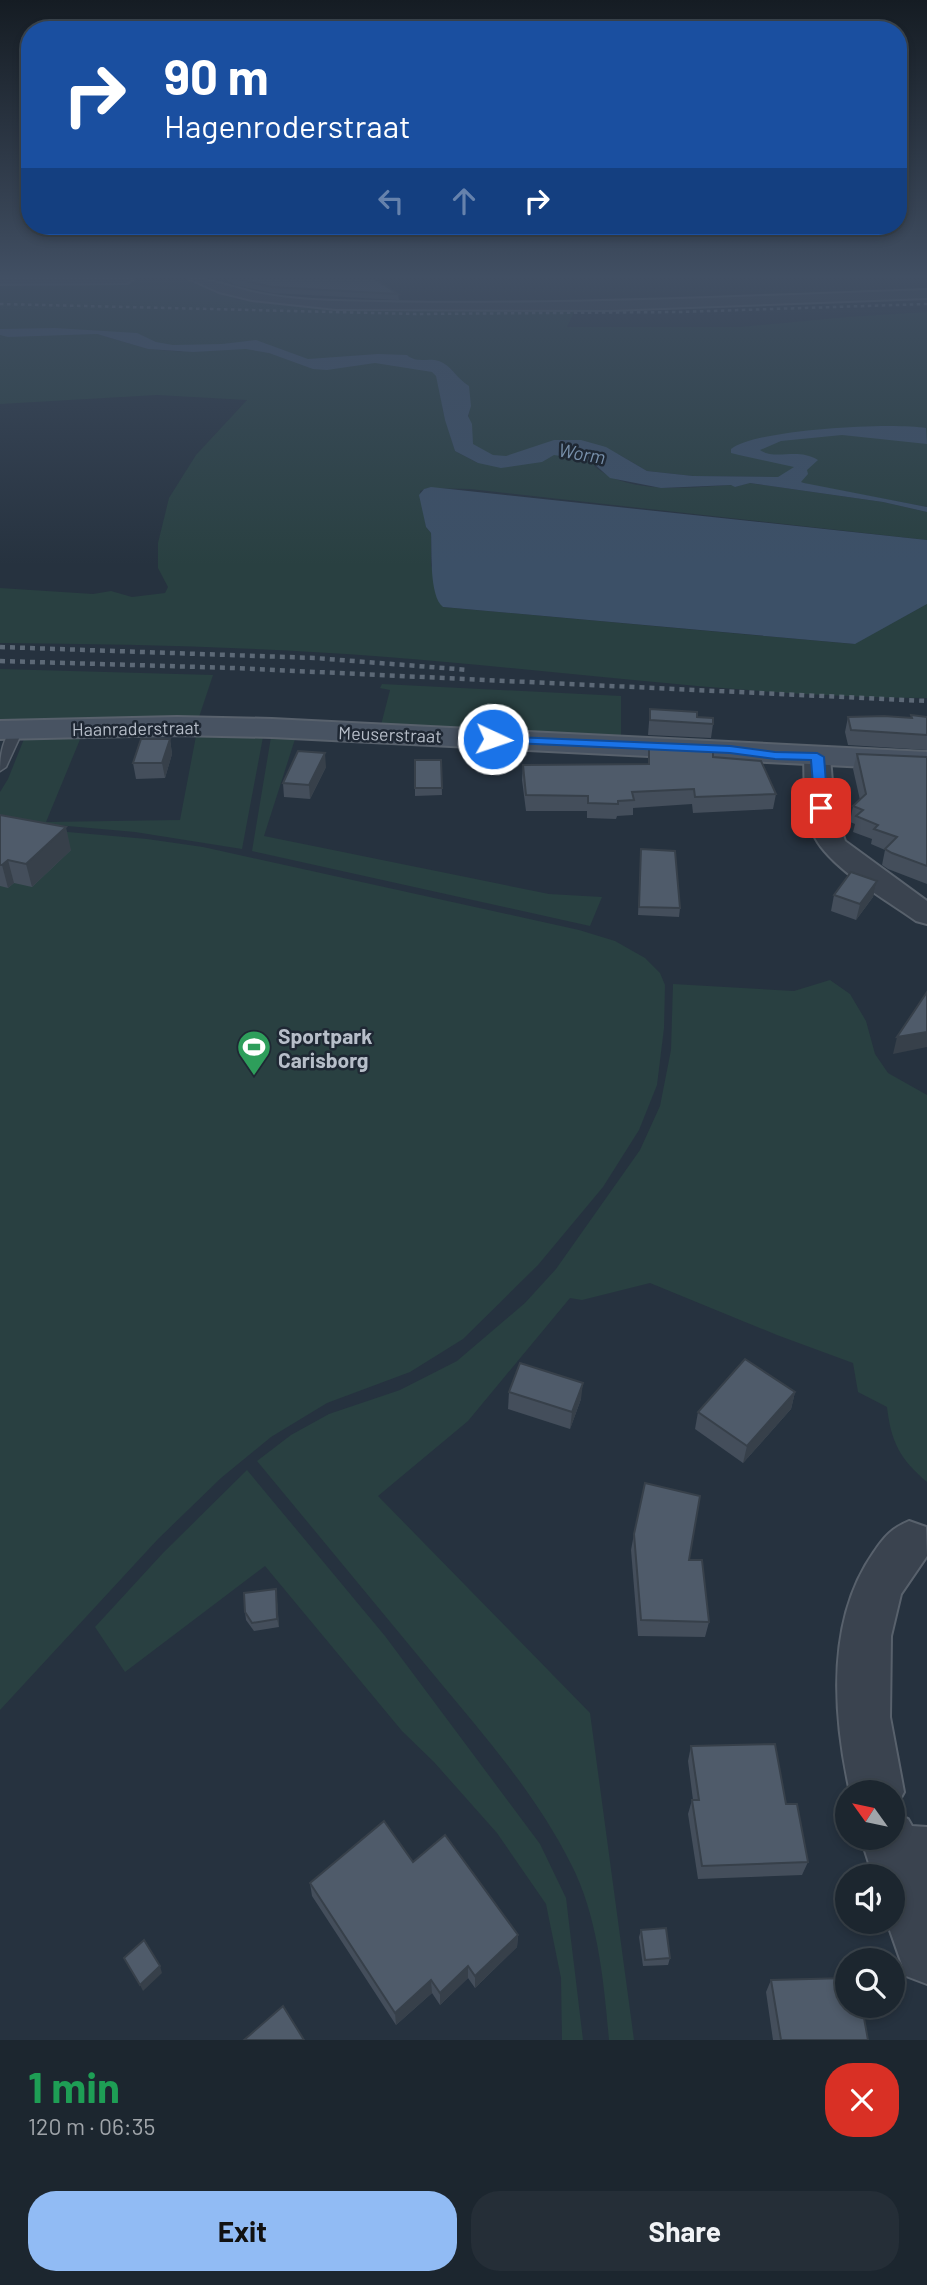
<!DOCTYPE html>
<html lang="en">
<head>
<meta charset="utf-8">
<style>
	:root { --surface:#1c262f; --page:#252e37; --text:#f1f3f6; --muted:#a0a5aa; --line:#3a434b; --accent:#91bbf4 }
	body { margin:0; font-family:Barlow,sans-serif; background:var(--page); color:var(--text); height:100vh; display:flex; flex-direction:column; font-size:26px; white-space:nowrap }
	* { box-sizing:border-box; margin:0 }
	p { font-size:23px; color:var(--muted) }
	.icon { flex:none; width:38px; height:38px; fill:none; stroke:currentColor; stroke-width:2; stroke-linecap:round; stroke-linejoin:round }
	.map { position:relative; height:2040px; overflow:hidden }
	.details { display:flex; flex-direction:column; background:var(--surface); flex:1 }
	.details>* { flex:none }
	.banner { position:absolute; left:21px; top:21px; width:886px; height:214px; border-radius:28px; box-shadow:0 4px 10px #0003,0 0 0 2px var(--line); background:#1a4fa0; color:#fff; overflow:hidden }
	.needle { width:46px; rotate:303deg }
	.tools { position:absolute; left:835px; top:1780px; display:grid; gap:14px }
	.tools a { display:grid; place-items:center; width:70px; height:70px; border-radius:50%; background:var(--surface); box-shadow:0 4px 10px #0003,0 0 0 2px var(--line); font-size:35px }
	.pin { position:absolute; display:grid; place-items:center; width:60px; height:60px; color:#fff; margin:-30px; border-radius:14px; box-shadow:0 4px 10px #0006 }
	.me { position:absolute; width:77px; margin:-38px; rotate:93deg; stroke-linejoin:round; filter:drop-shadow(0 0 5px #0008) }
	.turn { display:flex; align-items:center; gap:24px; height:147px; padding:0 28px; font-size:32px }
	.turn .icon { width:91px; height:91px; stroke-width:2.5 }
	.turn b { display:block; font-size:49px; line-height:60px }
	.lanes { display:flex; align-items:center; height:66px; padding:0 28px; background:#0003; justify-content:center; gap:35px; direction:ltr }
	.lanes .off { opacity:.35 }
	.round { display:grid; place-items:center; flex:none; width:74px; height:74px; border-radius:28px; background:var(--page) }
	.summary { display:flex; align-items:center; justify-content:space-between; height:119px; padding:0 28px }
	h1 { font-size:42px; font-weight:700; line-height:52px; color:#1e9e55 }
	.action { display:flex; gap:14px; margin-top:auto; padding:14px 28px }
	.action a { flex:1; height:80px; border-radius:28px; background:var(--accent); color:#111; font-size:28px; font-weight:700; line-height:80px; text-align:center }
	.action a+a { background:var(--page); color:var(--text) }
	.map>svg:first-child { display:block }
</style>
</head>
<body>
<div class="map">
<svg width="927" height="2040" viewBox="0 0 927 2040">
	<rect width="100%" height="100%" fill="#26323f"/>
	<g fill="#294041" fill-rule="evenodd">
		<path d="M185 280 193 281 237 300 577 306 567 327H740L847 317 927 312V507L810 485 800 482 794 470 778 477 693 476 647 471 618 454 594 466C629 496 690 487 733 485L735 487 749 483 883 502 927 512V540L470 489 427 488 420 491 426 527 431 533V565L443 607 854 644 927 604V698C746 697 567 671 387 657 258 647 129 644 0 643V588L93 594 111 591 132 597 165 593 168 587 158 568V543L169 498 196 455 247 400 157 395 0 404V335L97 334 148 349 183 352 148 339 94 333H0V281ZM439 382 470 409C465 425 471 448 478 463L455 451 443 411Z"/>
		<path d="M0 669 213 675 198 720 0 724Z"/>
		<path d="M382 684 621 696V736L381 725 390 690 380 688Z"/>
		<path d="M196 736 263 737 242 849 135 832 0 820V792L8 779 24 739 81 737 46 822 180 820Z"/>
		<path d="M271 737 295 739 264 836 549 894 602 897 590 926 252 851Z"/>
		<path d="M0 826 147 839 203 847 579 930 615 941 645 958 660 973 665 985 664 1028 657 1085 639 1130 603 1187 538 1265 463 1339 410 1372 327 1403 271 1437 221 1478 158 1539 0 1710Z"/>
		<path d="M830 980 850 994 866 1021 875 1054 888 1073 927 1095V1482C900 1459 891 1442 887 1407L858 1392 853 1363 777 1335 650 1283 582 1300 570 1298 468 1421 378 1496 590 1713 634 2040H609C604 1983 598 1916 571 1864 536 1794 483 1734 434 1675 375 1604 316 1532 257 1461L291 1435 329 1414 400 1390 457 1361 525 1303 556 1269 640 1150 660 1106 671 1050 673 984 794 991Z"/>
		<path d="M247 1470 385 1636 540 1844 566 1898 583 2040H562L561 1978 546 1904 497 1833 434 1762 402 1731 265 1566 125 1672 95 1627 163 1553Z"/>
	</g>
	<g fill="#3c5067">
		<path d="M0 329 55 328 137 333 156 342 173 345 222 344 256 340 308 359 378 354 407 355C417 364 428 357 439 361 451 365 456 378 469 386L471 406 468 416 472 424 473 444 493 455 506 456 554 440H581L606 447 647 471 693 476 778 477 794 467 739 455 731 453V449C756 429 892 422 926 428L927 444 842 435 781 441 760 450C776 461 797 447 818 460L807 470 808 474 801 482 804 483 927 507V512L883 502 750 483 735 487 731 485 661 488 610 478 592 462 585 460 554 455 542 462 501 468 478 463 455 451 445 420 436 376 432 372 375 363 327 370 313 369 269 353 246 349 193 352 148 349 97 334 8 337 0 335Z"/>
		<path d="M431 487 927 540V604L855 644 443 607C429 596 432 551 431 533L426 527 419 495 424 489Z"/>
	</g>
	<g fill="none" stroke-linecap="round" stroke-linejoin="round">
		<g stroke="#58616c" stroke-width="3">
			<path id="lane" d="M17 726 23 730 6 767 0 771C0 756 3 733 17 726Z"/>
		</g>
		<g stroke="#58616c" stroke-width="4">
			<g id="street">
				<path d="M0 279H133L127 283 0 284Z"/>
				<path d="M190 279C212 279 230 287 252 292 279 298 308 300 336 301 533 307 730 297 927 290V298L611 310 336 309 252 300 219 292Z"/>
				<path d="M817 749 826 751 830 757 834 807 845 841 927 901V924L916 921C887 900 826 866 813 833 803 810 805 782 804 757L808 751Z"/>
				<path d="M909 1521 926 1527 927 1556 901 1594 891 1636 890 1717 904 1792 893 1812 908 1819 912 1826 927 1827V1984L906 1976 887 1922H892V1876H873L861 1838H892V1792H850C833 1715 826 1620 874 1552 884 1537 892 1528 909 1521Z"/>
			</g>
		</g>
		<g stroke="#58616c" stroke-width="4">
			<path id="secondary" d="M177 717 272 719 927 752V770L272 737 177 735 0 739V721Z"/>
		</g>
		<use href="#lane" fill="#3a434f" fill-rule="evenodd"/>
		<use href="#street" fill="#3a434f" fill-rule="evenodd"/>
		<use href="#secondary" fill="#485362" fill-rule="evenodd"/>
		<path stroke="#5c6876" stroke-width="2.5" stroke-dasharray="3.5 3.5" stroke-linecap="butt" d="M0 304 417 314 679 312 927 304"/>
		<g stroke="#5c6876" stroke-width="4.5" stroke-dasharray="5 5" stroke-linecap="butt">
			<path d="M0 647 315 658 469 670"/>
			<path d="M0 661 233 668 927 701"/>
		</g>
	</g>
	<g fill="#444e5b">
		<path d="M226 279H375L398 294 399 300 273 293 235 285Z"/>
		<path d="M650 709 697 717 713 724 711 738 648 735Z"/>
		<path d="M911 715 927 717V750L848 745 845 732 848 717 911 718Z"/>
		<path d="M170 739 172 754 165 778 136 779 133 763Z"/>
		<path d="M649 744 713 757 776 794 773 809 693 813 692 804 633 808V815L617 816 616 819 587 818V811H526L522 780 523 765 648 764Z"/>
		<path d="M857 754 927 757V884L888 869 882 865 885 850 871 844 872 839 853 832 855 824 850 822 853 806 860 800 853 769Z"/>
		<path d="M415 760H441L442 795 415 796Z"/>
		<path d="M326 767 310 799 284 797 283 783Z"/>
		<path d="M0 815 71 850 32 887 14 883 8 888 0 886Z"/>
		<path d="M641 849 680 908 679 917 638 915Z"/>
		<path d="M877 881 873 897 856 920 831 911 834 895Z"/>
		<path d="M509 1392 581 1399 570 1429 508 1409Z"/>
		<path d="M795 1392 791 1409 743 1463 695 1429 698 1412Z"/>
		<path d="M634 1534 689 1560 709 1622 705 1637 638 1636 631 1550Z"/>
		<path d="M276 1589 279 1627 254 1631 246 1620 245 1612Z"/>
		<path d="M691 1746 786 1804 808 1862 802 1875 698 1879 688 1814 692 1800H693L688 1761Z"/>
		<path d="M413 1862 518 1935 517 1947 475 1988 468 1978 440 2005 432 1993 396 2025 312 1896 310 1883Z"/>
		<path d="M641 1930 670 1958 668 1965 643 1966 639 1937Z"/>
		<path d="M771 1980 868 2007 863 2015 868 2040H773L766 1992Z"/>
	</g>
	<g fill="#37404a">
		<path d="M170 739 172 754 165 778 162 763Z"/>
		<path d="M325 753 326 767 310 799 309 785Z"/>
		<path d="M66 827 71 850 32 887 26 864Z"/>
		<path d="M8 860 14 883 8 888 2 865Z"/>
		<path d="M877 881 873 897 856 920 860 904Z"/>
		<path d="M927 1032V1047L893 1054 897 1037Z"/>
		<path d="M583 1383 581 1399 570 1429 572 1412Z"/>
		<path d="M795 1392 791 1409 743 1463 747 1446Z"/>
		<path d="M276 1589 277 1597 279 1627 277 1619Z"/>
		<path d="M518 1935 517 1947 475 1988V1976Z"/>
		<path d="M160 1966 162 1973 143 1991 140 1985Z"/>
		<path d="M468 1966V1978L440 2005V1993Z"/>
		<path d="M431 1980 432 1993 396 2025 395 2013Z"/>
	</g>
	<g fill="#4f5b6a" stroke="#37404a" stroke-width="2">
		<path d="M237 279H375L398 294 272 287Z"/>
		<path d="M650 709 697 712V717L713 718V724L650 720Z"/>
		<path d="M911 715 927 717V735L851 730 848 717 884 716 912 718Z"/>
		<path d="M141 739H170L162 763H133Z"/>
		<path d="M649 744 713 747V757L761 761 776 794 695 797 694 789 632 792 634 800 618 801V804L588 803V796L526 795 523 765 649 764Z"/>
		<path d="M298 751 325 753 309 785 283 783Z"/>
		<path d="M857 754 927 757V866L892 853 885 849 897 837 874 829 878 825 856 816 863 810 853 806 866 794Z"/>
		<path d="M415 760H441L442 788H415Z"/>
		<path d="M0 815 66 827 26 864 8 860 2 865H0Z"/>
		<path d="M641 849 675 851 680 908 639 907Z"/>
		<path d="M851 872 877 881 860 904 834 895Z"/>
		<path d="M927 992V1032L897 1037Z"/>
		<path d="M745 1359 795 1392 747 1446 698 1412Z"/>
		<path d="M520 1363 583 1383 572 1412 509 1392Z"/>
		<path d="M645 1483 700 1496 689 1560H702L709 1622 641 1620 634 1534Z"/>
		<path d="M276 1589 277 1619 252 1623 245 1612 244 1593Z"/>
		<path d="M775 1744 786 1804H797L808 1862 702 1866 692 1800H699L691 1746Z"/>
		<path d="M384 1821 413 1862 445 1835 518 1935 475 1976 468 1966 440 1993 431 1980 395 2013 310 1883Z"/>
		<path d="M666 1928 670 1958 645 1960 641 1930Z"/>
		<path d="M144 1940 160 1966 140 1985 124 1958Z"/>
		<path d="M847 1978V2006H868V2007H862L868 2040H781L771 1980Z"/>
		<path d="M283 2006 304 2040H244Z"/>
	</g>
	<linearGradient id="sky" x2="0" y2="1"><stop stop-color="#151c23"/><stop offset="0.49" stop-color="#414f63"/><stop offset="1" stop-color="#414f63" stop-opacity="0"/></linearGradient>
	<rect width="927" height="565" fill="url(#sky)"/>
	<path fill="#1a73e8" stroke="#114b97" stroke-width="2" d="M493 736 730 746 775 752 817 753 824 757 828 808 821 812 815 808 811 760 775 759 730 753 489 742V737Z"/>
	<defs>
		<g id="stadium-pin" transform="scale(1.75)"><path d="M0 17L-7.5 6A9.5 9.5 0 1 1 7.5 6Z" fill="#2e9e5b" stroke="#1f2834"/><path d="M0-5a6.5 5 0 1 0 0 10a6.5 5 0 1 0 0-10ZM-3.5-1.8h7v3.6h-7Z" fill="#fff"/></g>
	</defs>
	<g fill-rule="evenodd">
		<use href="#stadium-pin" x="254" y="1047"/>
	</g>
	<g text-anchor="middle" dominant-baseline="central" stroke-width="5" stroke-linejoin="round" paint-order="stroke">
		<g font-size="18" fill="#b7bec9" stroke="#1f2834">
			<text transform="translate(136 728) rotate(-1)">Haanraderstraat</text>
			<text transform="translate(390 734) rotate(2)">Meuserstraat</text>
		</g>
		<g font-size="19" font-style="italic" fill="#7890ab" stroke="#1f2834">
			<text transform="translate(582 453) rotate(10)">Worm</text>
		</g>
		<g font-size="21" font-weight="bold" fill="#b7bec9" stroke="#1f2834" text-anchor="start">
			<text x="278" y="1035">Sportpark<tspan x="278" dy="24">Carisborg</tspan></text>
		</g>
	</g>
</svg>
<div class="tools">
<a><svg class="needle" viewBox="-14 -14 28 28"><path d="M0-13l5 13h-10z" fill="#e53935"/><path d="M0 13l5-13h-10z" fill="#a0a5aa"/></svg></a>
<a><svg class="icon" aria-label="sound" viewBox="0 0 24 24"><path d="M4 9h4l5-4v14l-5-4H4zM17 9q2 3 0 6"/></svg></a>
<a><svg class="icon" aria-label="search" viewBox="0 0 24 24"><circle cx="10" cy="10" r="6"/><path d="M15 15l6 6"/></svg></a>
</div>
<div class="pin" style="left:821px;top:808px;background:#d93025"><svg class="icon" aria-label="arrive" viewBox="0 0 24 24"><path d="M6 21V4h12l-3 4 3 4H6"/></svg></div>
<svg class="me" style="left:493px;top:739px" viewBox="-20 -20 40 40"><circle r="17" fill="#1a73e8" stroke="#fff" stroke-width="3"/><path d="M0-11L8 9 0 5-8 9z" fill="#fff"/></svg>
<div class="banner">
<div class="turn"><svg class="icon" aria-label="right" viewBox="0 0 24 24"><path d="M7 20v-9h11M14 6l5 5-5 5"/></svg><div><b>90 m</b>Hagenroderstraat</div></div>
<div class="lanes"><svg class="icon off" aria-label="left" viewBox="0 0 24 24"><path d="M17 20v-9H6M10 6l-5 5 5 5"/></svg><svg class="icon off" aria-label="ahead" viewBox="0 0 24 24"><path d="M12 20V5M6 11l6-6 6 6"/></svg><svg class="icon" aria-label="right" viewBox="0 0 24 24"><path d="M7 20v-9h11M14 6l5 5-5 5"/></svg></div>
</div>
</div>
<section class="details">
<div class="summary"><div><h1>1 min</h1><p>120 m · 06:35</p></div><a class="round" style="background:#d93025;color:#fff"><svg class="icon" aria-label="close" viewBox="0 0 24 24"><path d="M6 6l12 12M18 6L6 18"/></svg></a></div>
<div class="action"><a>Exit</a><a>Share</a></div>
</section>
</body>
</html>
